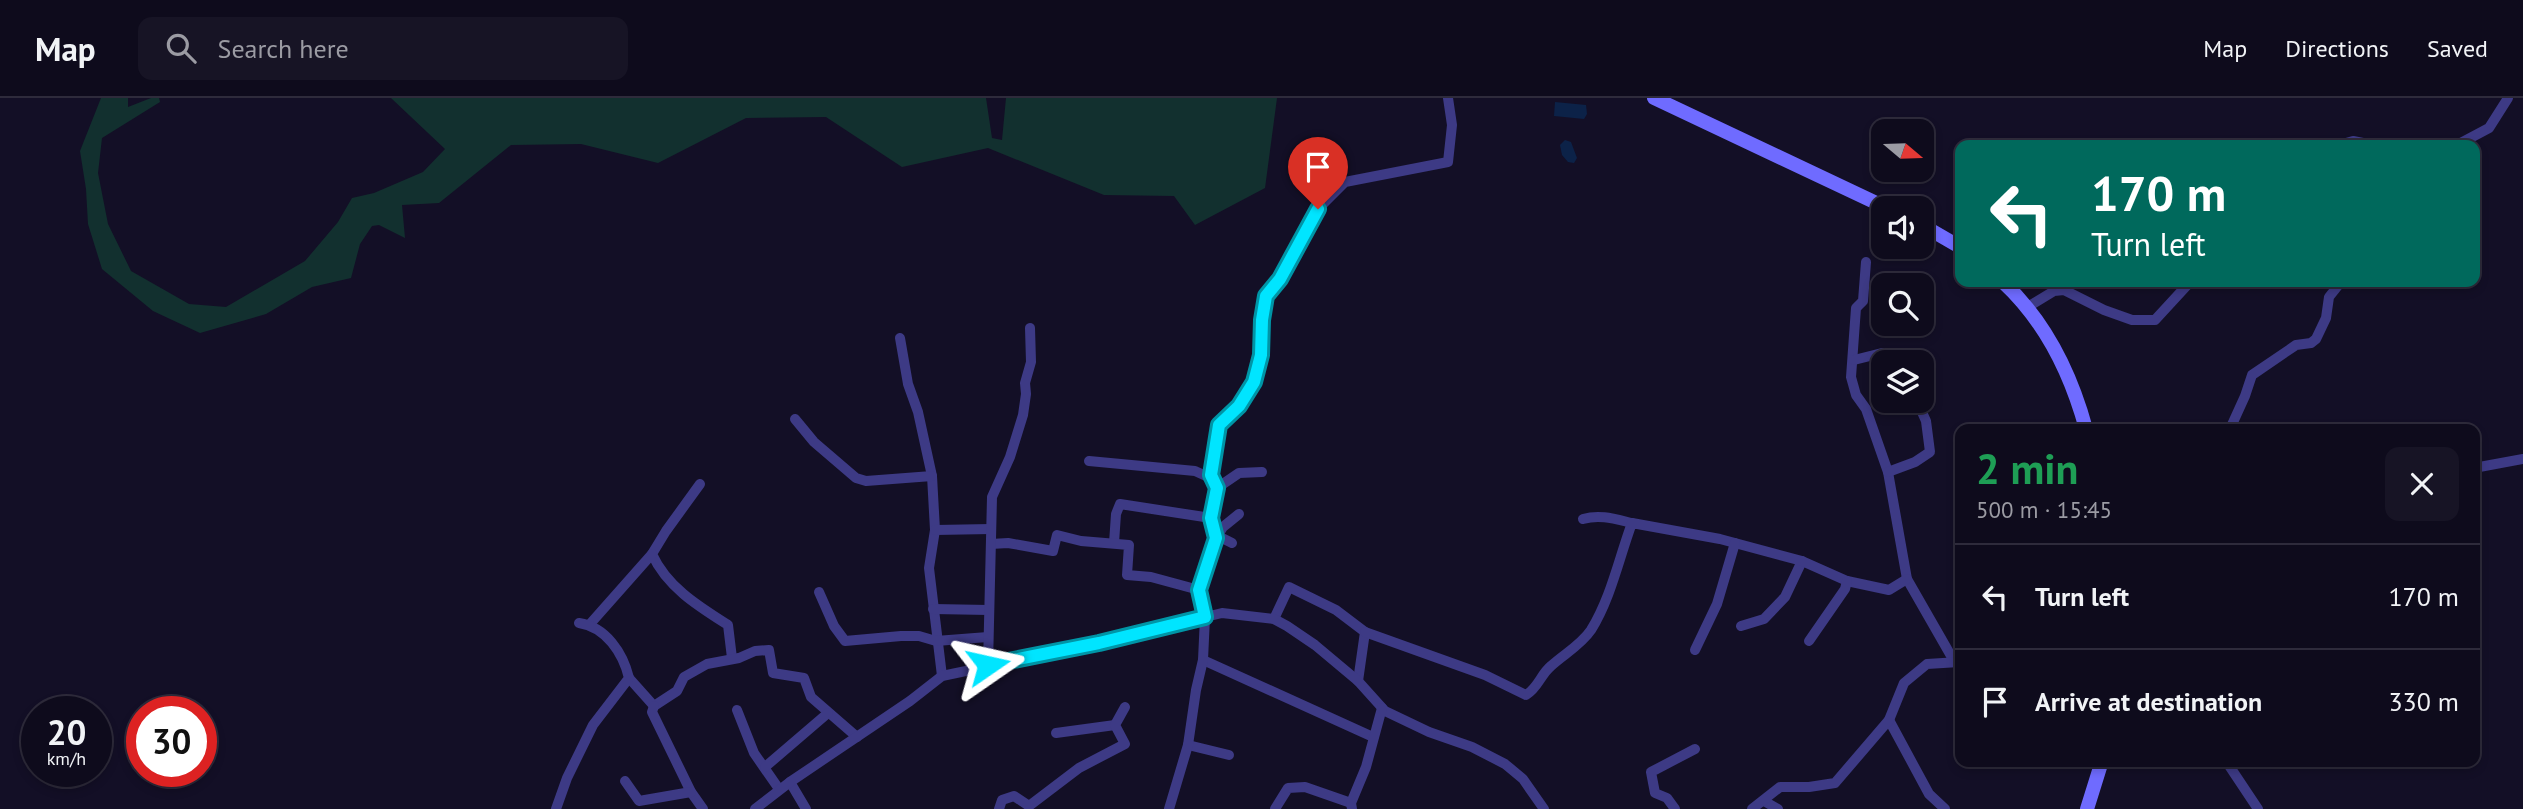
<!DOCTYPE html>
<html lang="en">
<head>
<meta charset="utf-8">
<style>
	:root { --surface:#0e0b1c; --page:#171425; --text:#f1f3f6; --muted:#9b9ba3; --line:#2e2b3b }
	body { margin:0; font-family:"PT Sans",sans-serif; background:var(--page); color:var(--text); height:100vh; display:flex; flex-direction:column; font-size:26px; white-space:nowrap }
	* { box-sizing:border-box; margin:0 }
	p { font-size:23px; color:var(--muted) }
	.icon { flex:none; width:38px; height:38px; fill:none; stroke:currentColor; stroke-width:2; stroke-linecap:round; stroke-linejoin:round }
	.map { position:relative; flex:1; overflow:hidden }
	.details { position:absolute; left:1955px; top:326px; width:525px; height:343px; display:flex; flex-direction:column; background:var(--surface); border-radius:14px; box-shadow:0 4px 10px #0003,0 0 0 2px var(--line) }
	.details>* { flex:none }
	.guide { position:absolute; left:1955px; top:42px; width:525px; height:147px; border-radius:14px; box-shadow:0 4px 10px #0003,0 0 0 2px var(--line); background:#00695c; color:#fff; overflow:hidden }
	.needle { width:46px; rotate:109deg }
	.tools { position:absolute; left:1871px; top:21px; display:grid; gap:14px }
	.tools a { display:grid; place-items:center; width:63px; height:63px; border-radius:14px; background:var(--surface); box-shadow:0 4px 10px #0003,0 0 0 2px var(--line); font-size:35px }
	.speed { position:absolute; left:21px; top:598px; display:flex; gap:14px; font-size:35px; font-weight:700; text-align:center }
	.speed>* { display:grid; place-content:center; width:91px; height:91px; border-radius:50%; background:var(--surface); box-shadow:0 4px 10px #0003,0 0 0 2px var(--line); line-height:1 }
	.speed small { font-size:18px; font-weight:400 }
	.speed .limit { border:10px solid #d22; background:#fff; color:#111 }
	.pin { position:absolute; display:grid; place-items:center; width:60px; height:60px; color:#fff; margin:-72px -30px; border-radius:50% 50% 50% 0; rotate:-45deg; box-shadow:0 0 7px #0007 }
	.pin .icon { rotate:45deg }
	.me { position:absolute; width:77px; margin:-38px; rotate:79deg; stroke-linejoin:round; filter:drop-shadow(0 0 5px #0008) }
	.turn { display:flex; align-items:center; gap:24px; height:147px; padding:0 21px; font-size:32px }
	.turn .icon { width:91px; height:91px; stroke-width:2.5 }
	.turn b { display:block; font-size:49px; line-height:60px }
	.round { display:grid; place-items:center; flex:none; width:74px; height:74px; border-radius:14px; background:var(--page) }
	.head { display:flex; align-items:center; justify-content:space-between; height:119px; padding:0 21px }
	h1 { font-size:42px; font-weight:800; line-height:52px; color:#1e9e55 }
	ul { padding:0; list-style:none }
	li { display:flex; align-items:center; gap:21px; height:105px; padding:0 21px; border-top:2px solid var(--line) }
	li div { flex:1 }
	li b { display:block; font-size:26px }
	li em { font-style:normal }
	header { display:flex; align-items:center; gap:42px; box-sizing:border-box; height:98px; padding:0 35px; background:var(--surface); border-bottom:2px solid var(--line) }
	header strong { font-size:33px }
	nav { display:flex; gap:38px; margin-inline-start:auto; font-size:24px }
	.search { width:490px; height:63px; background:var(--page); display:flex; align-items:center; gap:18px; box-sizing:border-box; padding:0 24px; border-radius:14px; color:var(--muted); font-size:26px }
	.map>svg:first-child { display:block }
</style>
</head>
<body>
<header>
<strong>Map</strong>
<div class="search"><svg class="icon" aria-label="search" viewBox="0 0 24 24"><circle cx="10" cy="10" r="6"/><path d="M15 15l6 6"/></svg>Search here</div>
<nav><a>Map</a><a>Directions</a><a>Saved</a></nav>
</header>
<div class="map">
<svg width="2523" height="711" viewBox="0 0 2523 711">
	<rect width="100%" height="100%" fill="#130f26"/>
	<path fill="#12302f" d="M101 0H128V9L151 0H159L160 4 102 40 98 75 108 126 131 173 189 206 226 209 305 163 338 124 352 100 374 95 423 74 445 51 391 0H986L992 40 1002 42 1006 0H1277L1265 90 1195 127 1174 98 1104 97 988 50 902 69 826 19 746 20 658 65 581 46 511 47 439 105 402 107 405 140 379 127 372 128 360 146 351 180 312 189 266 216 200 235 153 213 102 171 88 126 86 91 80 53Z"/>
	<g fill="#0c2248">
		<path d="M1555 4 1586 7 1587 16 1584 21 1554 18Z"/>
		<path d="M1565 42 1571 44 1577 60 1574 65 1568 64 1562 57 1560 47Z"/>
	</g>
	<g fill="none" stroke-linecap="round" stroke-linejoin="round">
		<g stroke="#3d3a85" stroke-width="10">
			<path d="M2339 47 2353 43 2373 47"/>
			<path d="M2457 47 2489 30 2508 0"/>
			<path d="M1866 164 1863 203 1856 210 1851 279 1856 297 1866 311 1888 374 1907 481 1954 563"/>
			<path d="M2026 210 2054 193 2064 192 2104 212 2132 222H2155L2190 184"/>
			<path d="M900 240 908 286 918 314 932 378 935 432 929 470 942 578"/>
			<path d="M1854 262 1882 255 1897 264"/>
			<path d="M795 321 814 344 856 380 866 383 932 378"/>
			<path d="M2230 331 2245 298 2252 277 2296 247 2311 245 2316 241 2326 220 2329 199 2341 184"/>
			<path d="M1089 363 1195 373 1206 378 1211 377"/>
			<path d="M2474 370 2523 361"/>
			<path d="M1888 374 1915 364 1930 354 1926 323 1917 303"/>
			<path d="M700 386 666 433 652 456C667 489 698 508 728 527L732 560"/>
			<path d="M1217 390 1239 375 1262 374"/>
			<path d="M1583 421C1600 416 1615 421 1632 425"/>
			<path d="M935 432 991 431"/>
			<path d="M1114 445 1116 416 1120 406 1211 420"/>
			<path d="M1232 445 1222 440H1216L1223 429 1239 416"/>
			<path d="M991 446 1008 445 1053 453 1057 437 1081 443 1129 447 1127 477 1151 479 1199 492"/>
			<path d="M819 494 834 528 845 543 901 538H919L936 543 988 539"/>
			<path d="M933 511 989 512"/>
			<path d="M1274 521 1289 489 1336 512 1365 534 1358 583"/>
			<path d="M590 526 652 456"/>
			<path d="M1741 528 1764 521 1785 499 1802 463"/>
			<path d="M1365 534 1485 577 1526 597C1538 590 1541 576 1551 568 1564 556 1581 547 1591 532 1611 500 1619 460 1632 425L1720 441 1802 463 1847 483 1889 492 1907 481"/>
			<path d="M1809 543 1845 491 1847 483"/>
			<path d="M1695 552 1717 506 1735 445"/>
			<path d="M1203 562 1373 639"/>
			<path d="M988 567 992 399 1010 359 1023 317 1026 296 1025 285 1031 264 1030 230"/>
			<path d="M629 580 654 608 677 593 684 579 707 566 739 560 755 553 769 552 773 575 804 580 811 599 857 639"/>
			<path d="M654 608 652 614 691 694 703 711"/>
			<path d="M737 612 754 655 779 691"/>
			<path d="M1889 622 1929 696 1945 711"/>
			<path d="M1056 635 1115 627"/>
			<path d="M1188 647 1229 657"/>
			<path d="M2226 663 2258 711"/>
			<path d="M765 669 828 615"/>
			<path d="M625 683 639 703 691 694"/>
			<path d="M790 684 806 711"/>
			<path d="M1764 703 1778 711"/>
			<path d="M556 711 567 680 593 627 629 580C623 555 606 529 579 525"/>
			<path d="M755 711 790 684 910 603 942 578 1099 545 1222 515 1274 521 1287 528 1315 547 1358 583 1385 613 1429 634 1472 649 1505 666 1523 681 1544 711"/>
			<path d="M999 711 1002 702 1014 698 1029 708 1079 670 1125 646 1115 627 1125 609"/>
			<path d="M1169 711 1188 647 1196 592 1203 562 1205 519 1199 492 1216 440 1211 420 1217 390 1211 377 1219 327 1239 308 1254 284 1261 257 1262 222 1266 198 1280 181 1318 111 1345 84 1448 64 1452 27 1448 0"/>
			<path d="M1275 711 1288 690 1305 689 1351 705"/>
			<path d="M1352 711 1351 705 1366 669 1382 610"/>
			<path d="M1675 711 1667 700 1655 695 1651 674 1695 651"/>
			<path d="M1752 711 1780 689H1809L1835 685 1889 622 1904 585 1927 566 1959 564"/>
		</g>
		<g stroke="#6f6bff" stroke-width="14">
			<path d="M1654 0 1887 110"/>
			<path d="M1922 127 1960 149"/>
			<path d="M2003 184C2045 223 2071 276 2086 331"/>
			<path d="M2087 711 2102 663"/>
		</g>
	</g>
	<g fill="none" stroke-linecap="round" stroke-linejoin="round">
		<g stroke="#0095a6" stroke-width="18">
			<path id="route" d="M988 567 1099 545 1205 519 1199 492 1216 440 1211 420 1217 390 1211 377 1219 327 1239 308 1254 284 1261 257 1262 222 1266 198 1280 181 1318 111"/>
		</g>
		<use href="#route" stroke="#00e5ff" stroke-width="12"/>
	</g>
</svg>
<div class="tools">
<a><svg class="needle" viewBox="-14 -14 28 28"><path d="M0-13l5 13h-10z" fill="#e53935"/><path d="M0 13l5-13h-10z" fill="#9b9ba3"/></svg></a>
<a><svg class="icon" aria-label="sound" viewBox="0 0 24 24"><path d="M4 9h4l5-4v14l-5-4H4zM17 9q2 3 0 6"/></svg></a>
<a><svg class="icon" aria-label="search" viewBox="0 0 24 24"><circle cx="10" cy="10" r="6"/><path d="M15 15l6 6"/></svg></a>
<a><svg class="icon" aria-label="layers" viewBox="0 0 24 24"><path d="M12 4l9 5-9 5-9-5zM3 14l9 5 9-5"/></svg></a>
</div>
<div class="speed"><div>20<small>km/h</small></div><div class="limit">30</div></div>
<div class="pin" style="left:1318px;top:111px;background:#d93025"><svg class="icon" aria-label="arrive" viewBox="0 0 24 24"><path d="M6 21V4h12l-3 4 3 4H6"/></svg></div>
<svg class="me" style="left:988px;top:567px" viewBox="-20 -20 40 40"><path d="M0-17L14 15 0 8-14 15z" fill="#00e5ff" stroke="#fff" stroke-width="4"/></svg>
<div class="guide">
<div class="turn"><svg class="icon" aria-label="left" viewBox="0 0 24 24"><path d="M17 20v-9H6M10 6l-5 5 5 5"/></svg><div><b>170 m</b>Turn left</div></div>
</div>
<section class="details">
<div class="head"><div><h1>2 min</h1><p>500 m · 15:45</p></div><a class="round"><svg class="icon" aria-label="close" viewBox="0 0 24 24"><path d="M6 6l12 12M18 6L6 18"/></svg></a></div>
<ul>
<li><svg class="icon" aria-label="left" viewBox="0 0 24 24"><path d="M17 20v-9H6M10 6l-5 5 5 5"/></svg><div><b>Turn left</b></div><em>170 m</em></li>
<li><svg class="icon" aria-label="arrive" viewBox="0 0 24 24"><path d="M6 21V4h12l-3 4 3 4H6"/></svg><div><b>Arrive at destination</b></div><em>330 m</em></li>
</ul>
</section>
</div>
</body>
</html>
